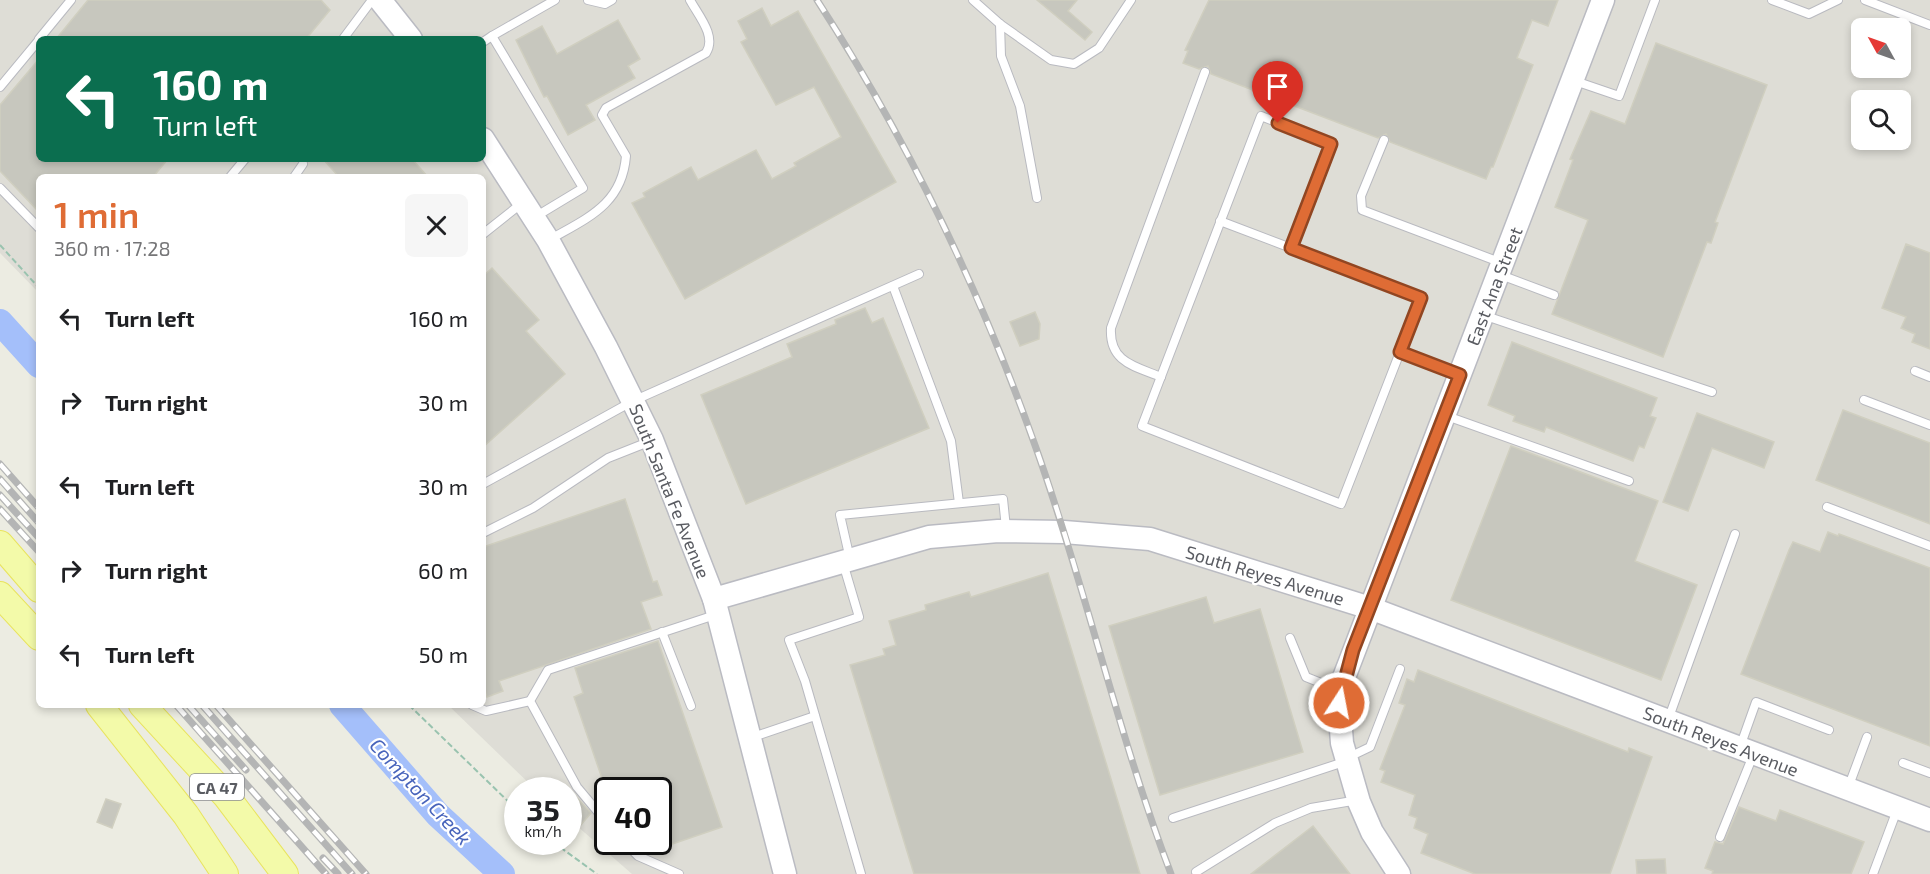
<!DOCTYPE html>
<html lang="en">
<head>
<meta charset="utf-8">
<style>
	:root { --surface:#fff; --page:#f6f6f6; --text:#202124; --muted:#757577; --accent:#df6c35 }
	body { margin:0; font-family:"Exo 2",sans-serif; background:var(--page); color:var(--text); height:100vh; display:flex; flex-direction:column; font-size:22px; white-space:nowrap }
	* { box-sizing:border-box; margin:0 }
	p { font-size:20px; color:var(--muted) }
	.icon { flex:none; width:33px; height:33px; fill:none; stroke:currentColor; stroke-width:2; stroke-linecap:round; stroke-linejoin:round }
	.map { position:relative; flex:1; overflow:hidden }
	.sheet { position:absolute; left:36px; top:174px; width:450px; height:534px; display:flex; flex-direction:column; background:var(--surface); border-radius:9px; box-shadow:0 3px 9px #0003 }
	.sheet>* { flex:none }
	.hud { position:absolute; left:36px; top:36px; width:450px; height:126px; border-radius:9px; box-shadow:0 3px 9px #0003; background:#0b6e4f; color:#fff; overflow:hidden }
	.needle { width:39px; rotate:310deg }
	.controls { position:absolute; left:1851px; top:18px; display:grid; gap:12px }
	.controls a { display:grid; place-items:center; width:60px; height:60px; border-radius:9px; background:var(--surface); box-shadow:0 3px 9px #0003; font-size:30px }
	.speed { position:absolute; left:504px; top:777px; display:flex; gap:12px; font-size:30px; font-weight:700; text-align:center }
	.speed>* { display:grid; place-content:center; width:78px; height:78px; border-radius:50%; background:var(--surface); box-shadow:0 3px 9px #0003; line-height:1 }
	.speed small { font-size:15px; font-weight:400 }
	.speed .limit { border:3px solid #111; border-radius:9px; background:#fff; color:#111 }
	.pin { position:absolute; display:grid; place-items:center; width:51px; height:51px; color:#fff; margin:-62px -26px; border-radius:50% 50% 50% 0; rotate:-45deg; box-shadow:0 0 6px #0007 }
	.pin .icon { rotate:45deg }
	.me { position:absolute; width:66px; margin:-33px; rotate:11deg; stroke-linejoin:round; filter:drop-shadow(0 0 4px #0008) }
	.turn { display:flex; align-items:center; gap:21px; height:126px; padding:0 18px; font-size:27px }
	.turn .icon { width:78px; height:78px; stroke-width:2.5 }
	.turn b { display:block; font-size:42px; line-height:51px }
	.round { display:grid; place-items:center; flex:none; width:63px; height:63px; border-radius:9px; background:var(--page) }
	.head { display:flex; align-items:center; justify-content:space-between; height:102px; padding:0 18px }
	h1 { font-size:36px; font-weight:600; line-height:45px; color:var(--accent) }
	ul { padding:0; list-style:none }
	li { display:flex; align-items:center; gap:18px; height:84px; padding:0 18px }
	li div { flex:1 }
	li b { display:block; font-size:22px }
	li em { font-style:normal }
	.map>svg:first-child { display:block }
</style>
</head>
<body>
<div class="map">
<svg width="1930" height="874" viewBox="0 0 1930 874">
	<rect width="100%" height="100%" fill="#ecece2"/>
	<path fill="#deddd6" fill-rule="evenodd" d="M0 0H1930V874H632L569 819 568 790H536L448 705H483V177H39V293L0 253ZM1862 28H1900V68H1862ZM39 39H483V159H39ZM1862 100H1900V140H1862ZM608 790H658V842H608Z"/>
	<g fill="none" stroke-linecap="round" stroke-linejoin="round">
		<g stroke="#a4bffa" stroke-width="26">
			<path d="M0 322 39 365"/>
			<path d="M342 705 438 815 502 874"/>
		</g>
	</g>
	<g fill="#c7c7be" stroke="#d0cfc0" stroke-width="1.5">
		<path d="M88 0H321L330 10 306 39H56Z"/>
		<path d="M1037 0H1077L1068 11 1092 32 1085 40Z"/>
		<path d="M1209 0H1558L1548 26 1532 20 1517 58 1533 65 1493 167H1491L1486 179 1390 142 1386 134 1378 138 1211 74 1208 66 1199 69 1183 63 1188 51 1185 50Z"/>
		<path d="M762 8 771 26 798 11 896 182 685 299 632 203 645 197 643 193 691 167 698 180 756 150 772 179 796 166 794 163 841 137 814 87 776 105 741 42 747 39 738 21Z"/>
		<path d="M618 20 640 59 628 66 635 78 586 105 595 120 568 135 547 96 544 97 516 40 542 26 557 54Z"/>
		<path d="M1656 43 1767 85 1715 222 1718 223 1711 243 1707 242 1663 357 1552 314 1588 220 1555 207 1573 160 1570 159 1591 111 1625 124Z"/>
		<path d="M39 59V159H168L153 177H39V212L0 171V105Z"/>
		<path d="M323 159H412L428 177H339Z"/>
		<path d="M1906 244 1930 253V349L1912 342 1915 334 1901 328 1906 317 1882 308Z"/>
		<path d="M492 268 539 320 526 331 565 374 483 447V276Z"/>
		<path d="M865 308 872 323 883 318 929 428 746 504 701 395 792 357 787 344 836 324 835 320Z"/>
		<path d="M1035 312 1040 324 1039 339 1020 346 1010 322Z"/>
		<path d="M1512 342 1657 398 1650 416 1656 418 1647 440 1644 448 1639 446 1633 461 1546 427 1544 432 1513 421 1515 416 1488 405Z"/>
		<path d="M1843 410 1930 443V524L1816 480Z"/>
		<path d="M1697 413 1774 442 1764 468 1712 448 1688 511 1663 502Z"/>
		<path d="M1511 446 1658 501 1635 561 1697 585 1661 680 1451 600Z"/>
		<path d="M625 499 653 582 657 581 662 595 641 602 651 629 499 681 503 691 487 697 483 684V547Z"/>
		<path d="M1828 532 1838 536 1839 534 1930 568V746L1741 674 1789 550 1793 542 1820 552Z"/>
		<path d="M1048 573 1140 874H914L850 665 885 655 883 649 896 645 889 621 926 610 925 605 969 592 971 597Z"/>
		<path d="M1206 597 1214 623 1260 609 1303 752 1160 795 1109 626Z"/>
		<path d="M658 641 722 827 658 849V790H606L574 697 583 693 575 668Z"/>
		<path d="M1418 670 1628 752 1629 748 1652 757 1610 874H1475L1421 853 1428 834 1414 828 1417 818 1409 815 1415 795 1381 782 1385 771 1380 769 1405 705 1399 703 1407 679 1414 682Z"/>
		<path d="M106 799 121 804 112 828 97 822Z"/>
		<path d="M578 799 591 813 580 826 568 816V810Z"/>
		<path d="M1739 807 1776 821 1780 810 1864 842 1851 874H1712L1713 871 1705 868 1715 842 1723 844Z"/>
		<path d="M1313 826 1350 874H1251Z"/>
		<path d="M1665 859 1666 874H1637L1636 860Z"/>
	</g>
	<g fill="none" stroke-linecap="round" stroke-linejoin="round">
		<g stroke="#b9bac0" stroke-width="10">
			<g id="lane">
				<path d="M588 0 605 4 612 0"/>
				<path d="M973 0 1000 24 1051 60 1074 64 1099 48 1131 0"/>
				<path d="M1772 0 1809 14 1838 0"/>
				<path d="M1865 0 1930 25"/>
				<path d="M1000 24 1001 56 1020 106 1037 198"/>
				<path d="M492 36 555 0"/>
				<path d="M39 39 71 0"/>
				<path d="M343 39 372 0"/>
				<path d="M483 42 492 36 583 188 535 217"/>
				<path d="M1575 81 1619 96 1655 0"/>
				<path d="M0 87 39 40"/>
				<path d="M1384 140 1361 196 1362 210 1502 263"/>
				<path d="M230 177 245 159"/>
				<path d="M294 177 303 164"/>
				<path d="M0 188 39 228"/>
				<path d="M1220 221 1291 248 1331 144 1261 116 1142 426 1341 504 1421 298 1291 248"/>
				<path d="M483 234 522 203"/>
				<path d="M549 240C587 218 622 205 626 156L602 115 606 108 706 53C717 36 698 15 690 0"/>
				<path d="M1498 274 1554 295"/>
				<path d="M893 286 951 441 959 503"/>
				<path d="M1483 315 1712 392"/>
				<path d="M1400 352 1458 374"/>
				<path d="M1915 371 1930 377"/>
				<path d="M1161 377C1134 366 1109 362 1111 328L1205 72"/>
				<path d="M1864 400 1930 425"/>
				<path d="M1444 415 1629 481"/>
				<path d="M483 484 633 401 919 274"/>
				<path d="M1827 507 1930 546"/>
				<path d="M483 533 533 508 608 458 651 441"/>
				<path d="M850 559 840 515 1003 499 1006 528"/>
				<path d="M843 563 859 617 789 640 805 681 861 874"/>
				<path d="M662 632 691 706"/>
				<path d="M1290 638 1306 677 1341 691"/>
				<path d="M472 705 486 711 530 701"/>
				<path d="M1668 720 1735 534"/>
				<path d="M750 738 815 716"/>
				<path d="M1740 747 1756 702 1829 730"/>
				<path d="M1347 758 1370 747 1400 669"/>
				<path d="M1903 763 1930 773"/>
				<path d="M1848 788 1867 737"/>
				<path d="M1173 818 1347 761"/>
				<path d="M608 824 577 787 530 701 548 670 718 614"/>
				<path d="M1720 837 1754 753"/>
				<path d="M624 842 638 856 679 874"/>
				<path d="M1196 872 1275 823 1311 808 1358 800"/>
				<path d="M1873 874 1897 810"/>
			</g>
		</g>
		<g stroke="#babbc2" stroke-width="25">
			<g id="secondary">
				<path d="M380 0 411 39"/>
				<path d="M483 139 548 240 606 347 652 440 714 599 785 874"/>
				<path d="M714 599 929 537 998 531 1064 532 1150 539 1370 608 1930 820"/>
				<path d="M1399 874 1372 832 1359 802 1342 743 1339 703 1343 680 1603 0"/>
			</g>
		</g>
		<g stroke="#e9e45e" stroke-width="28">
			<g id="primary">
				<path d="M0 544 39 589"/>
				<path d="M0 595 39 637"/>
				<path d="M99 705 186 815 225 874"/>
				<path d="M142 705 226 796 285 874"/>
			</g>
		</g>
		<g stroke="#99c3af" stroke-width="2" stroke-dasharray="6 3" stroke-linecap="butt">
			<path d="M0 245 39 288"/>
			<path d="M409 705 518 811"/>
			<path d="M553 842 597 874"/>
		</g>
		<use href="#lane" stroke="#fff" stroke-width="8"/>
		<use href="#secondary" stroke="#fff" stroke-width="22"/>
		<use href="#primary" stroke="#f3faa9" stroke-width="26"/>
		<g stroke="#b4b5b5" stroke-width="7">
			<g id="rail">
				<path d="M817 0C907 139 981 292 1036 448 1086 588 1118 735 1171 874"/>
				<path d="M0 464 39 508"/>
				<path d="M0 479 39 523"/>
				<path d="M0 495 39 538"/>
				<path d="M0 509 39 552"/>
				<path d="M176 705 326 874"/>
				<path d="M188 705 246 770"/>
				<path d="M202 705 352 874"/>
				<path d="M216 705 366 874"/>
				<path d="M323 858 338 874"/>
			</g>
		</g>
		<use href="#rail" stroke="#fff" stroke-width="4.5" stroke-dasharray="14" stroke-linecap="butt"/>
	</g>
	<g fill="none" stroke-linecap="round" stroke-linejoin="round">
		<g stroke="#914622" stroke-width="15">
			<path id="route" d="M1278 123 1331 144 1291 248 1421 298 1400 352 1460 375 1353 650 1339 703"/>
		</g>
		<use href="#route" stroke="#df6c35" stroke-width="10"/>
	</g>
	<g text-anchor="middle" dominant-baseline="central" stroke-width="4.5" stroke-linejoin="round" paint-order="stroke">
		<rect fill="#fff" stroke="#8c8d91" stroke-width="1.5" x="190" y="774" width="54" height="26" rx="4.5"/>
		<g font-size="16" font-weight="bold" fill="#5a5c62">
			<text x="217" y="787">CA 47</text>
		</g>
		<g font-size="18" fill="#5a5c62" stroke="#fff">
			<text transform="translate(1494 286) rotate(-69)">East Ana Street</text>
			<text transform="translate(670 491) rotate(68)">South Santa Fe Avenue</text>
			<text transform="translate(1265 575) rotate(17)">South Reyes Avenue</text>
			<text transform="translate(1721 741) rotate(21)">South Reyes Avenue</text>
		</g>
		<g font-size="20" font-style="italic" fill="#4864bb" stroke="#fff">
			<text transform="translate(421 791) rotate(47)">Compton Creek</text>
		</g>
	</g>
</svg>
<div class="controls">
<a><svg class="needle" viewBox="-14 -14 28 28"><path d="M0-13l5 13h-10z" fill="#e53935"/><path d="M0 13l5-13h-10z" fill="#757577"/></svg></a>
<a><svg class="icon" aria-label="search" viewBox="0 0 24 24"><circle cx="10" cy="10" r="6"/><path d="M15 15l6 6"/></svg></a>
</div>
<div class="speed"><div>35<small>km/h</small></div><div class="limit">40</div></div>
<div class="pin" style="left:1278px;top:123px;background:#d93025"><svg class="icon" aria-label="arrive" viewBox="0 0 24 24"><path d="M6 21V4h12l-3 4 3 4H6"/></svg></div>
<svg class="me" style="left:1339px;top:703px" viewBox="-20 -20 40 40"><circle r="17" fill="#df6c35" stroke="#fff" stroke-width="3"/><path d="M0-11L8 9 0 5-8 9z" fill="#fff"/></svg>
<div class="hud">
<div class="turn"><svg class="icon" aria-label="left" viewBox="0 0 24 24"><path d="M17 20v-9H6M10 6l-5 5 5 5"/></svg><div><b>160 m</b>Turn left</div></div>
</div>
<section class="sheet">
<div class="head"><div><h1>1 min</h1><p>360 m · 17:28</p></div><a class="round"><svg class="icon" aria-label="close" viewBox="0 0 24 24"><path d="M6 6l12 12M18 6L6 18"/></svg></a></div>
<ul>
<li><svg class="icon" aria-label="left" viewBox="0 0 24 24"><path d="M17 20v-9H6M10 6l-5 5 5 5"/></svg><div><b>Turn left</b></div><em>160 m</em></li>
<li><svg class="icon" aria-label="right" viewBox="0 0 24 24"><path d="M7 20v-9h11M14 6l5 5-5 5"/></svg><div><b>Turn right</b></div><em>30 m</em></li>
<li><svg class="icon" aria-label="left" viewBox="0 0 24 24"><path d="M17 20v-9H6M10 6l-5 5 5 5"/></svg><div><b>Turn left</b></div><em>30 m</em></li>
<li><svg class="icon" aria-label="right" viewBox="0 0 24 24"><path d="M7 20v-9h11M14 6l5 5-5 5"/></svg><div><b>Turn right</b></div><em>60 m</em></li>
<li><svg class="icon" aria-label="left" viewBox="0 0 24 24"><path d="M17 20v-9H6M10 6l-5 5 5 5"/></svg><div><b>Turn left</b></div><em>50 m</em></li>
</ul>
</section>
</div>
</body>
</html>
